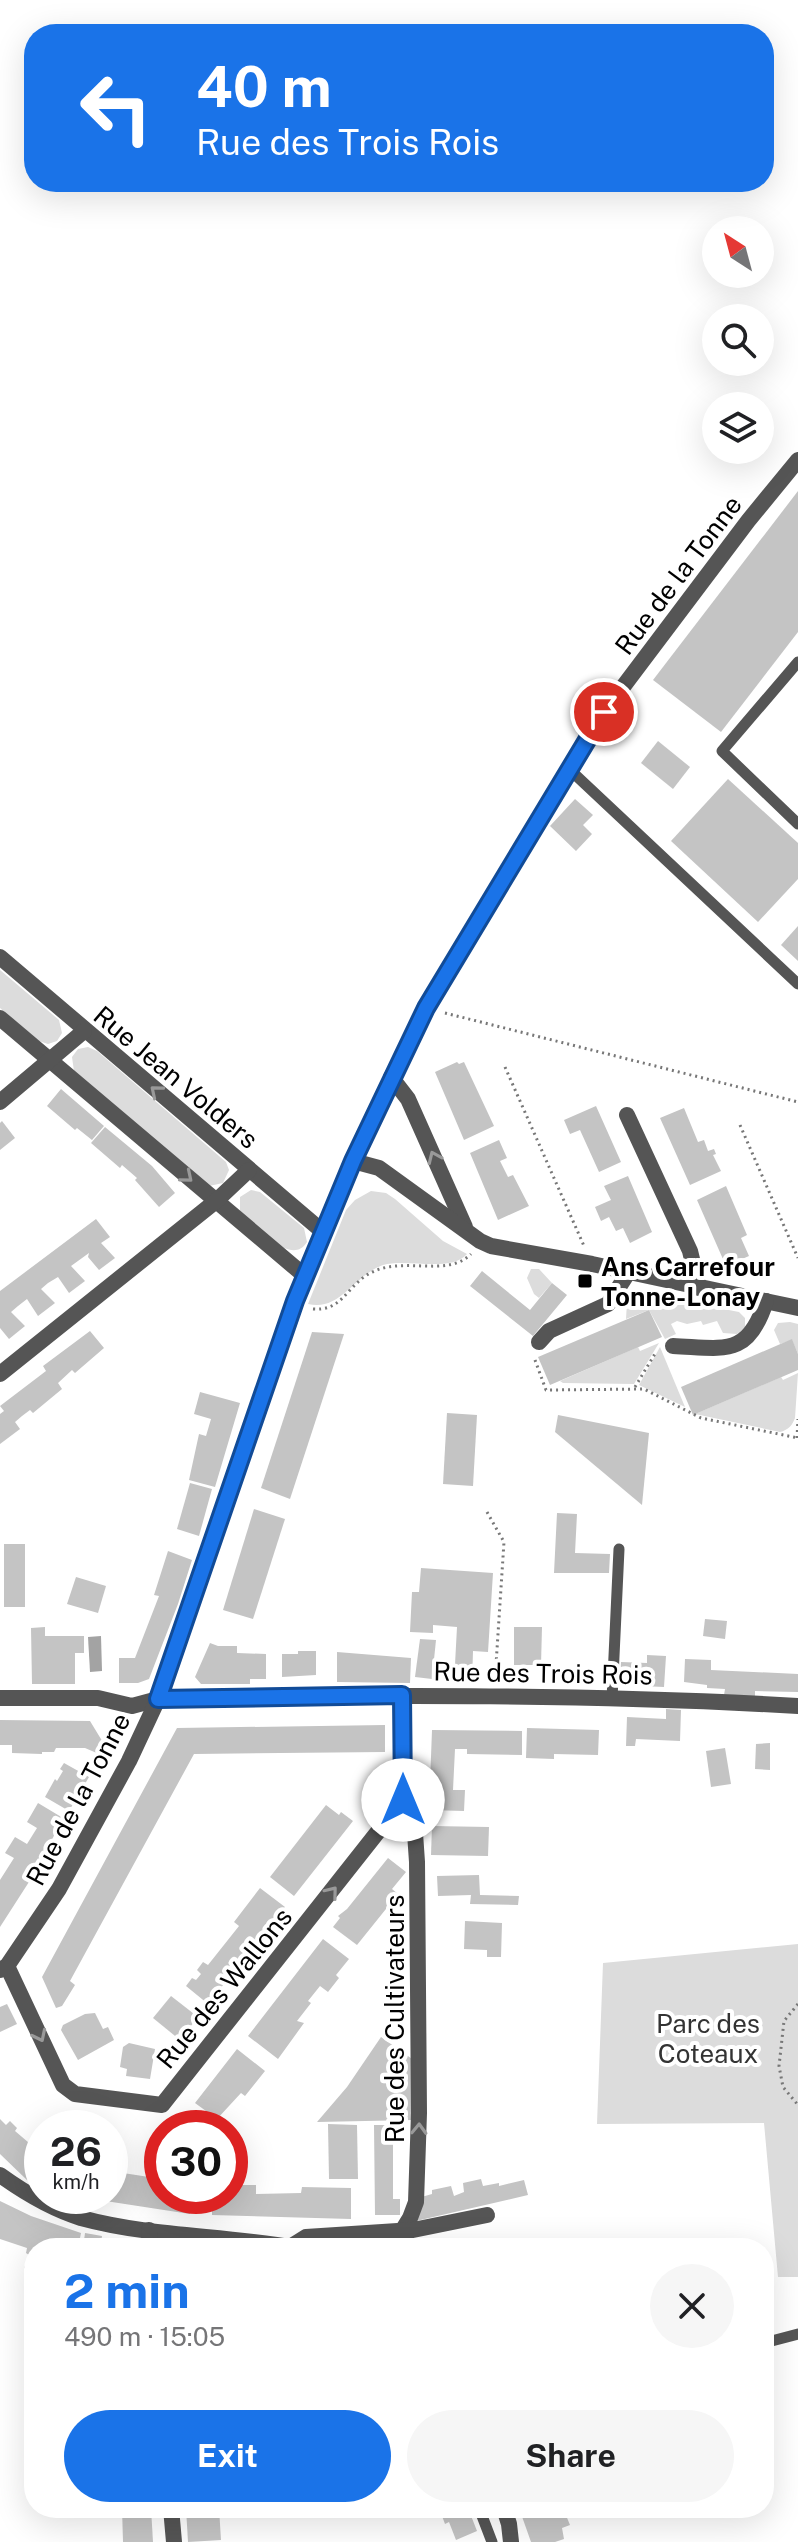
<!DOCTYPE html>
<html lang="en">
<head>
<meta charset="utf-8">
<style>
	:root { --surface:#fff; --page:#f6f6f6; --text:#202124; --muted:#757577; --accent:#1a73e8 }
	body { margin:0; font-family:"Public Sans",sans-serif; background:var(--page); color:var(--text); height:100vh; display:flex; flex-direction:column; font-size:30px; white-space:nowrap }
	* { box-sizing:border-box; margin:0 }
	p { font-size:26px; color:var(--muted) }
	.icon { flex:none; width:44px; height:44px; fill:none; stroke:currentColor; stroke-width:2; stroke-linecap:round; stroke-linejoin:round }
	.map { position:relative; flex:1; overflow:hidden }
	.sheet { position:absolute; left:24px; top:2238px; width:750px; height:280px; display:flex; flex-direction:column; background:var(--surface); border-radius:32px; box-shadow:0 8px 32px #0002 }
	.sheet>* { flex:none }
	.top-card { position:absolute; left:24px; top:24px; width:750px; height:168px; border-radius:32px; box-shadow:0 8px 32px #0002; background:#1a73e8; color:#fff; overflow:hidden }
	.needle { width:52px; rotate:324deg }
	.fabs { position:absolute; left:702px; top:216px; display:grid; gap:16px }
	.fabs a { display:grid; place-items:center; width:72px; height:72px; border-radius:50%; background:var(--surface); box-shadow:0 8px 32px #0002; font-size:40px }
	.speed { position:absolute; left:24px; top:2110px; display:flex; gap:16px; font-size:40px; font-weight:700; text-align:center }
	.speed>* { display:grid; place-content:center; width:104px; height:104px; border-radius:50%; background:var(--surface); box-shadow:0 8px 32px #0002; line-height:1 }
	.speed small { font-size:20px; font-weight:400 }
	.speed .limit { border:12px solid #d22; background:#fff; color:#111 }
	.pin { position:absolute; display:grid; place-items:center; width:68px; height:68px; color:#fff; margin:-34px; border:4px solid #fff; border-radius:50%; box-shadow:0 2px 8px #0007 }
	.me { position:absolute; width:88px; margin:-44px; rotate:0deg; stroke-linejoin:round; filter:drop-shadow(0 0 6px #0008) }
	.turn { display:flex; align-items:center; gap:28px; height:168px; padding:0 40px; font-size:36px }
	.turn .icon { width:104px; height:104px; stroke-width:2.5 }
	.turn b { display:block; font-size:56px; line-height:68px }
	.round { display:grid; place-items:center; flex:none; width:84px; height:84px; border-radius:42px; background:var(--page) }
	.headline { display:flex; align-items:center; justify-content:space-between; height:136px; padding:0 40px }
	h1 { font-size:48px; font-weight:700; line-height:60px; color:var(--accent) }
	.cta { display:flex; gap:16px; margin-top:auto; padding:16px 40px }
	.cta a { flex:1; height:92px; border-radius:48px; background:var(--accent); color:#fff; font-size:32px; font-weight:700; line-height:92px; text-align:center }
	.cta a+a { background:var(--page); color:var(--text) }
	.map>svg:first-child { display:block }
</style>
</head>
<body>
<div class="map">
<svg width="798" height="2542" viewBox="0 0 798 2542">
	<rect width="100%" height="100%" fill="#fff"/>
	<g fill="#dcdcdc">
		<path d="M0 970 59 1020 62 1033 57 1041 48 1044 39 1041 0 1008Z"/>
		<path d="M88 1047 97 1051 226 1162 229 1170 223 1183 209 1186 74 1071 72 1057 78 1049Z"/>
		<path d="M251 1190 260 1192 304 1228 307 1242C291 1268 255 1225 240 1212V1197Z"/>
		<path d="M371 1191 386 1193 395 1199 443 1241 467 1254C451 1273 407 1258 383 1265 354 1275 340 1312 308 1304L346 1210 355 1200Z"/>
		<path d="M531 1269H539L552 1283 539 1298 534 1294 527 1278Z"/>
		<path d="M637 1292 739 1312 745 1318V1328L737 1334 723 1333 717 1321 703 1325 701 1321 687 1324 677 1321 671 1324 676 1334 665 1339 649 1310 626 1319 627 1302Z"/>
		<path d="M790 1322 798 1324V1354L792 1340 780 1344 774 1330 778 1323Z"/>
		<path d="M659 1343 634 1384 563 1383 560 1381 638 1347 640 1351Z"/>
		<path d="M660 1347 685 1407 639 1385Z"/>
		<path d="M798 1373 795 1418C792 1426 788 1430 780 1432L695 1414 781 1377 783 1380Z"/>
		<path d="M798 1944V2277H778L764 2123 597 2124 603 1963Z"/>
	</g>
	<path fill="#a3a3a3" d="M101 1636 102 1671 90 1672 88 1637Z"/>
	<g fill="#c4c4c4">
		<path d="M798 491V632L721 732 653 680Z"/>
		<path d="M658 741 690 767 673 789 641 763Z"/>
		<path d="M728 779 798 843V879L758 922 671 841Z"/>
		<path d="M575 799 593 815 583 825 592 834 576 851 550 826Z"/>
		<path d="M798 926V961L781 945Z"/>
		<path d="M457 1062 459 1064 464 1062 494 1126 464 1140 435 1072Z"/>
		<path d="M61 1089 104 1126 92 1140 77 1128 75 1130 47 1106Z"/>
		<path d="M596 1106 621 1162 599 1172 580 1130 570 1134 564 1120Z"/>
		<path d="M684 1108 698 1142 704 1140 708 1151 714 1149 716 1154 713 1155 721 1171 690 1185 660 1118Z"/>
		<path d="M2 1121 15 1138 0 1150V1123Z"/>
		<path d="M105 1127 152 1166 175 1193 159 1207 135 1180 137 1178 122 1165 120 1168 91 1143Z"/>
		<path d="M499 1140 507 1158 500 1161 508 1177 513 1175 529 1206 498 1220 470 1153Z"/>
		<path d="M628 1176 652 1232 630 1243 623 1228 616 1231 609 1217 601 1221 595 1207 611 1200 604 1186Z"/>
		<path d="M726 1186 747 1235 741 1238 749 1256 726 1266 697 1200Z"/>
		<path d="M96 1219 110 1237 101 1243 115 1258 99 1270 88 1257 89 1253 71 1266 85 1281 69 1293 58 1277 48 1283 41 1289 55 1303 38 1316 27 1299 18 1306 11 1312 25 1326 9 1339 0 1328V1291Z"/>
		<path d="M482 1271 530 1310 552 1283 567 1295 533 1336 470 1286Z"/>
		<path d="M649 1310 662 1337 550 1385 538 1357Z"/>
		<path d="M90 1331 104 1348 75 1373 72 1370 58 1383 62 1389 33 1413 30 1410 22 1416 15 1422 20 1429 0 1444V1414L4 1411 0 1406 46 1371 43 1366Z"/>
		<path d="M312 1332 344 1334 290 1499 261 1488Z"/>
		<path d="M792 1339 798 1354V1370L693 1415 681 1387Z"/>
		<path d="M200 1392 240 1403 215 1487 189 1480 199 1434 206 1436 211 1419 194 1414Z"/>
		<path d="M447 1413 477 1415 473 1486 443 1484Z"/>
		<path d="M558 1415 649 1433 642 1505 555 1432Z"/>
		<path d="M190 1483 212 1489 199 1536 177 1529Z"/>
		<path d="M254 1509 285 1519 253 1619 223 1610Z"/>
		<path d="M557 1513 577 1514 575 1553 610 1554 609 1573H554Z"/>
		<rect x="4" y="1544" width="21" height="63"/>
		<path d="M168 1551 192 1560 178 1604 149 1679 138 1683H119V1658H135L159 1596 154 1595Z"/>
		<path d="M421 1568 493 1573 488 1652 473 1651 472 1683H454L457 1627 433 1625V1633L410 1632 412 1592H419Z"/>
		<path d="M76 1577 106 1586 98 1613 67 1604Z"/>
		<path d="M705 1619 727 1621 725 1639 703 1636Z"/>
		<path d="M45 1627V1636H84V1653H75V1684H32L31 1628Z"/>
		<path d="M514 1627H542L541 1665H514Z"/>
		<path d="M420 1639 436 1640 432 1679 415 1677Z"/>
		<path d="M210 1643 218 1646H237V1653L266 1654V1679H250V1684H201L195 1677Z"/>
		<path d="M298 1651H316V1675L282 1677V1654H298Z"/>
		<path d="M337 1652 411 1658 410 1683 337 1682Z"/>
		<path d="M647 1655 666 1656 664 1687 620 1685 621 1662 647 1663Z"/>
		<path d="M685 1659 711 1660V1670L798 1674V1692L755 1691V1697L724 1695 725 1689 707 1688V1685L684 1682Z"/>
		<path d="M666 1709 681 1710 680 1741 636 1739 635 1746H626L627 1717 666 1719Z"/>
		<path d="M0 1720 90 1721 104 1744 99 1754 85 1748H56L54 1752H42V1754L12 1753V1745H0Z"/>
		<path d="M385 1725V1752L194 1754 70 1981 75 1985 62 2006 56 2008 42 1977 177 1728Z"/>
		<path d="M527 1728 599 1730 598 1755 554 1754V1759L526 1758Z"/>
		<path d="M432 1730 522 1731V1755L467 1754V1749H455L453 1790H465L464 1811 429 1810Z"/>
		<path d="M770 1743V1770L755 1769 756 1744Z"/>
		<path d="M725 1748 731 1784 711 1787 706 1751Z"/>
		<path d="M64 1763 89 1777 69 1811 45 1797 55 1779 57 1781 63 1771 60 1769Z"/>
		<path d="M38 1803 63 1818 36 1871 0 1927V1880L14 1858 5 1853 15 1837 27 1844 37 1828 27 1822Z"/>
		<path d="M326 1805 339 1815 341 1812 353 1821 294 1896 270 1877Z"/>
		<path d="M432 1826 489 1827 488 1856 431 1855Z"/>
		<path d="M388 1858 406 1872 392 1889 398 1894 357 1945 333 1927 340 1918 338 1916 347 1909Z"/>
		<path d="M479 1875 480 1895 519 1896 518 1905 470 1904 471 1895 438 1896 437 1876Z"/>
		<path d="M260 1888 285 1907 208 2004 186 1986 192 1978 196 1980 201 1974 197 1970 203 1962 208 1965 239 1926 234 1922Z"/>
		<path d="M465 1921 502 1923 501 1957H487V1950L464 1949Z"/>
		<path d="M323 1939 349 1959 336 1975 339 1978 328 1992 320 1986 308 2001 311 2003 297 2021 304 2023 278 2059 248 2036Z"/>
		<path d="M171 1996 198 2017 180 2040 153 2018Z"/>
		<path d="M7 2004 17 2024 0 2032V2007Z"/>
		<path d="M95 2013 103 2029 108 2027 114 2040 78 2060 61 2030 63 2025 85 2014Z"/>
		<path d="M381 2037 415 2061 413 2120 317 2122 347 2087Z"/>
		<path d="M129 2043 155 2049 150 2079 126 2076 127 2069 120 2067 123 2047Z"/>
		<path d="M237 2049 265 2071 245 2096 241 2093 217 2119 195 2103Z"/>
		<path d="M0 2119 6 2125 10 2121 17 2128 15 2131 42 2154V2185L27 2180 0 2154Z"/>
		<path d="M328 2124 357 2125 358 2179H329Z"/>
		<path d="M374 2125H393V2199H400V2215H375Z"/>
		<path d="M110 2171 162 2179V2196H192L190 2214 86 2198 110 2196Z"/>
		<path d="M481 2179 483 2186 499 2183V2186L524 2180 528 2195 416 2221 418 2198 432 2194V2190L451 2186 454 2196 464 2192 463 2183Z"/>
		<path d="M232 2185H256V2194L301 2193 302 2187 351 2188V2219L212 2215V2196H230Z"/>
		<path d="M0 2201 31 2216 81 2233 78 2248H34V2272L24 2268 29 2255 26 2253 27 2248 0 2239Z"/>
		<path d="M85 2233 102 2236 100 2248H83Z"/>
		<path d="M534 2239 535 2248H490L489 2244Z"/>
		<path d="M122 2508H151L153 2542H123Z"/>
		<path d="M186 2508H219L221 2540 188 2542Z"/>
		<path d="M439 2508H468L477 2531 456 2540 449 2522 445 2524Z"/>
		<path d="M519 2508H563L570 2525 562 2528 564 2539 555 2542H531Z"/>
	</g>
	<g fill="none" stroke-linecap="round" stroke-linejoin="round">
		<g stroke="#777" stroke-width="3" stroke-dasharray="2 4" stroke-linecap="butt">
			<path d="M445 1013 798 1102"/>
			<path d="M505 1067 584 1246"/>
			<path d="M740 1125 798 1258"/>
			<path d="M313 1309C340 1311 345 1291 364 1277 398 1252 445 1280 471 1254"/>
			<path d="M535 1360 546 1390 644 1389 701 1418 798 1438"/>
			<path d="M635 1387 656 1352"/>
			<path d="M797 1438 798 1419"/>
			<path d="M487 1512 504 1542 495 1680"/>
			<path d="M798 2004 784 2021 779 2066 783 2087 798 2105"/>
		</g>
		<g stroke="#555" stroke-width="11">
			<path d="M798 662 722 751 798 824"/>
			<path d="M568 768 798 984"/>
			<path d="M612 1699 619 1549"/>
			<path d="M764 2343 798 2334"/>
			<path d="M479 2508 492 2542"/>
		</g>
		<g stroke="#555" stroke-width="16">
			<path d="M0 957 322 1231"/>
			<path d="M0 1018 305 1276"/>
			<path d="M391 1077 408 1099 465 1227"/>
			<path d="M0 1102 84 1031"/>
			<path d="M627 1115 690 1251 699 1288"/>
			<path d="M353 1161 379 1168 480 1241 491 1246 592 1264 798 1308"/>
			<path d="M539 1342 549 1331 608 1304 628 1273"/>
			<path d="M673 1346C724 1348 748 1358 766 1301"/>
			<path d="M0 1374 216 1201 249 1170"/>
			<path d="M0 1698H98L132 1706 158 1699 182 1698C388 1695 593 1694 798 1706"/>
			<path d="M396 1811 415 1833 417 1862 419 2113 416 2202 410 2218 402 2231"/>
			<path d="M7 1966 63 2085 75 2094 162 2105 403 1800 402 1695"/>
			<path d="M0 2175C25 2193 52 2209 81 2218 151 2237 224 2235 295 2248"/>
			<path d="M149 2230 150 2248"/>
			<path d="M290 2247 306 2237 413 2230 487 2215"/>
			<path d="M171 2508 174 2542"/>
			<path d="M504 2508 509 2524 511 2542"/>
		</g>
		<path stroke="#555" stroke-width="16" d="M0 1970 7 1966 59 1889 129 1761 158 1699 305 1276 353 1161 426 1008 604 712 748 521 798 460"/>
	</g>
	<defs><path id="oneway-chevron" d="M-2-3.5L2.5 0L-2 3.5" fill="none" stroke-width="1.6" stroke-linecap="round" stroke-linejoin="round" transform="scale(2)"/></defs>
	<g stroke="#999">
		<use href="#oneway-chevron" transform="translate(156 1091) rotate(-140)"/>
		<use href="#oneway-chevron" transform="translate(434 1157) rotate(-114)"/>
		<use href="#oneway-chevron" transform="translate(187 1177) rotate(40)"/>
		<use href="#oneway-chevron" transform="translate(332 1892) rotate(-51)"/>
		<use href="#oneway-chevron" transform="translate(40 2036) rotate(64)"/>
		<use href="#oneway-chevron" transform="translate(419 2129) rotate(-88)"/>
	</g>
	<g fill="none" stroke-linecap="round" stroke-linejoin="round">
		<g stroke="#114b97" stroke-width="20">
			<path id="route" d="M403 1800 402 1695 158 1699 295 1301 353 1161 426 1008 604 712"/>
		</g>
		<use href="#route" stroke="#1a73e8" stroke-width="14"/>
	</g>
	<rect fill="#000" stroke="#fff" stroke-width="3" x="577" y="1273" width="16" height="16" rx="4"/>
	<g text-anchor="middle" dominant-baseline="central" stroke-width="8" stroke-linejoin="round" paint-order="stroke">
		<g font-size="26" fill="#000" stroke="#fff">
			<text transform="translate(678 575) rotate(-53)">Rue de la Tonne</text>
			<text transform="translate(176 1077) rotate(40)">Rue Jean Volders</text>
			<text transform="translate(543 1673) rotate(1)">Rue des Trois Rois</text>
			<text transform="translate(78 1799) rotate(-62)">Rue de la Tonne</text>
			<text transform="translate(224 1988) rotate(-51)">Rue des Wallons</text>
			<text transform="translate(394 2019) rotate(-90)">Rue des Cultivateurs</text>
		</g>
		<g font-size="26" font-weight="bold" fill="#000" stroke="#fff" text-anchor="start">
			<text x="601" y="1266">Ans Carrefour<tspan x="601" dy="30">Tonne-Lonay</tspan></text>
		</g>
		<g font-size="26" fill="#333" stroke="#fff">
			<text x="708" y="2023">Parc des<tspan x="708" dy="30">Coteaux</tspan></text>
		</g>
	</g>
</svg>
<div class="fabs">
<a><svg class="needle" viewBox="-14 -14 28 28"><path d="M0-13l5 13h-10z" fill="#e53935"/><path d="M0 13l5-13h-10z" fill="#757577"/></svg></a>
<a><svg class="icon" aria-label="search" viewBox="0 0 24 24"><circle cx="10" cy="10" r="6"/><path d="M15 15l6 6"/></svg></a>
<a><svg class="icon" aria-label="layers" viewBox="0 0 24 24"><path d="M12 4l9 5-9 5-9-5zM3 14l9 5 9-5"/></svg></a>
</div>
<div class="speed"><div>26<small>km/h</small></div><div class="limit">30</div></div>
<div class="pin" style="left:604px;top:712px;background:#d93025"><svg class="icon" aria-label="arrive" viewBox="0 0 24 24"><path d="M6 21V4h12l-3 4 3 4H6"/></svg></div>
<svg class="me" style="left:403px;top:1800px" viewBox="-20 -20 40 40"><circle r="19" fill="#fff"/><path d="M0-13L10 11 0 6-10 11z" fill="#1a73e8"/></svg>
<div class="top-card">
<div class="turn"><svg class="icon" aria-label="left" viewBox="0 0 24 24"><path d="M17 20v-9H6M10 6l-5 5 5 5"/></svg><div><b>40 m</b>Rue des Trois Rois</div></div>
</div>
<section class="sheet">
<div class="headline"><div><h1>2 min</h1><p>490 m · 15:05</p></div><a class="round"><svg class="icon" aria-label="close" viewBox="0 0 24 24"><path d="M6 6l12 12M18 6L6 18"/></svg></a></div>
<div class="cta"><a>Exit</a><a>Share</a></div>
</section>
</div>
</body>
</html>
